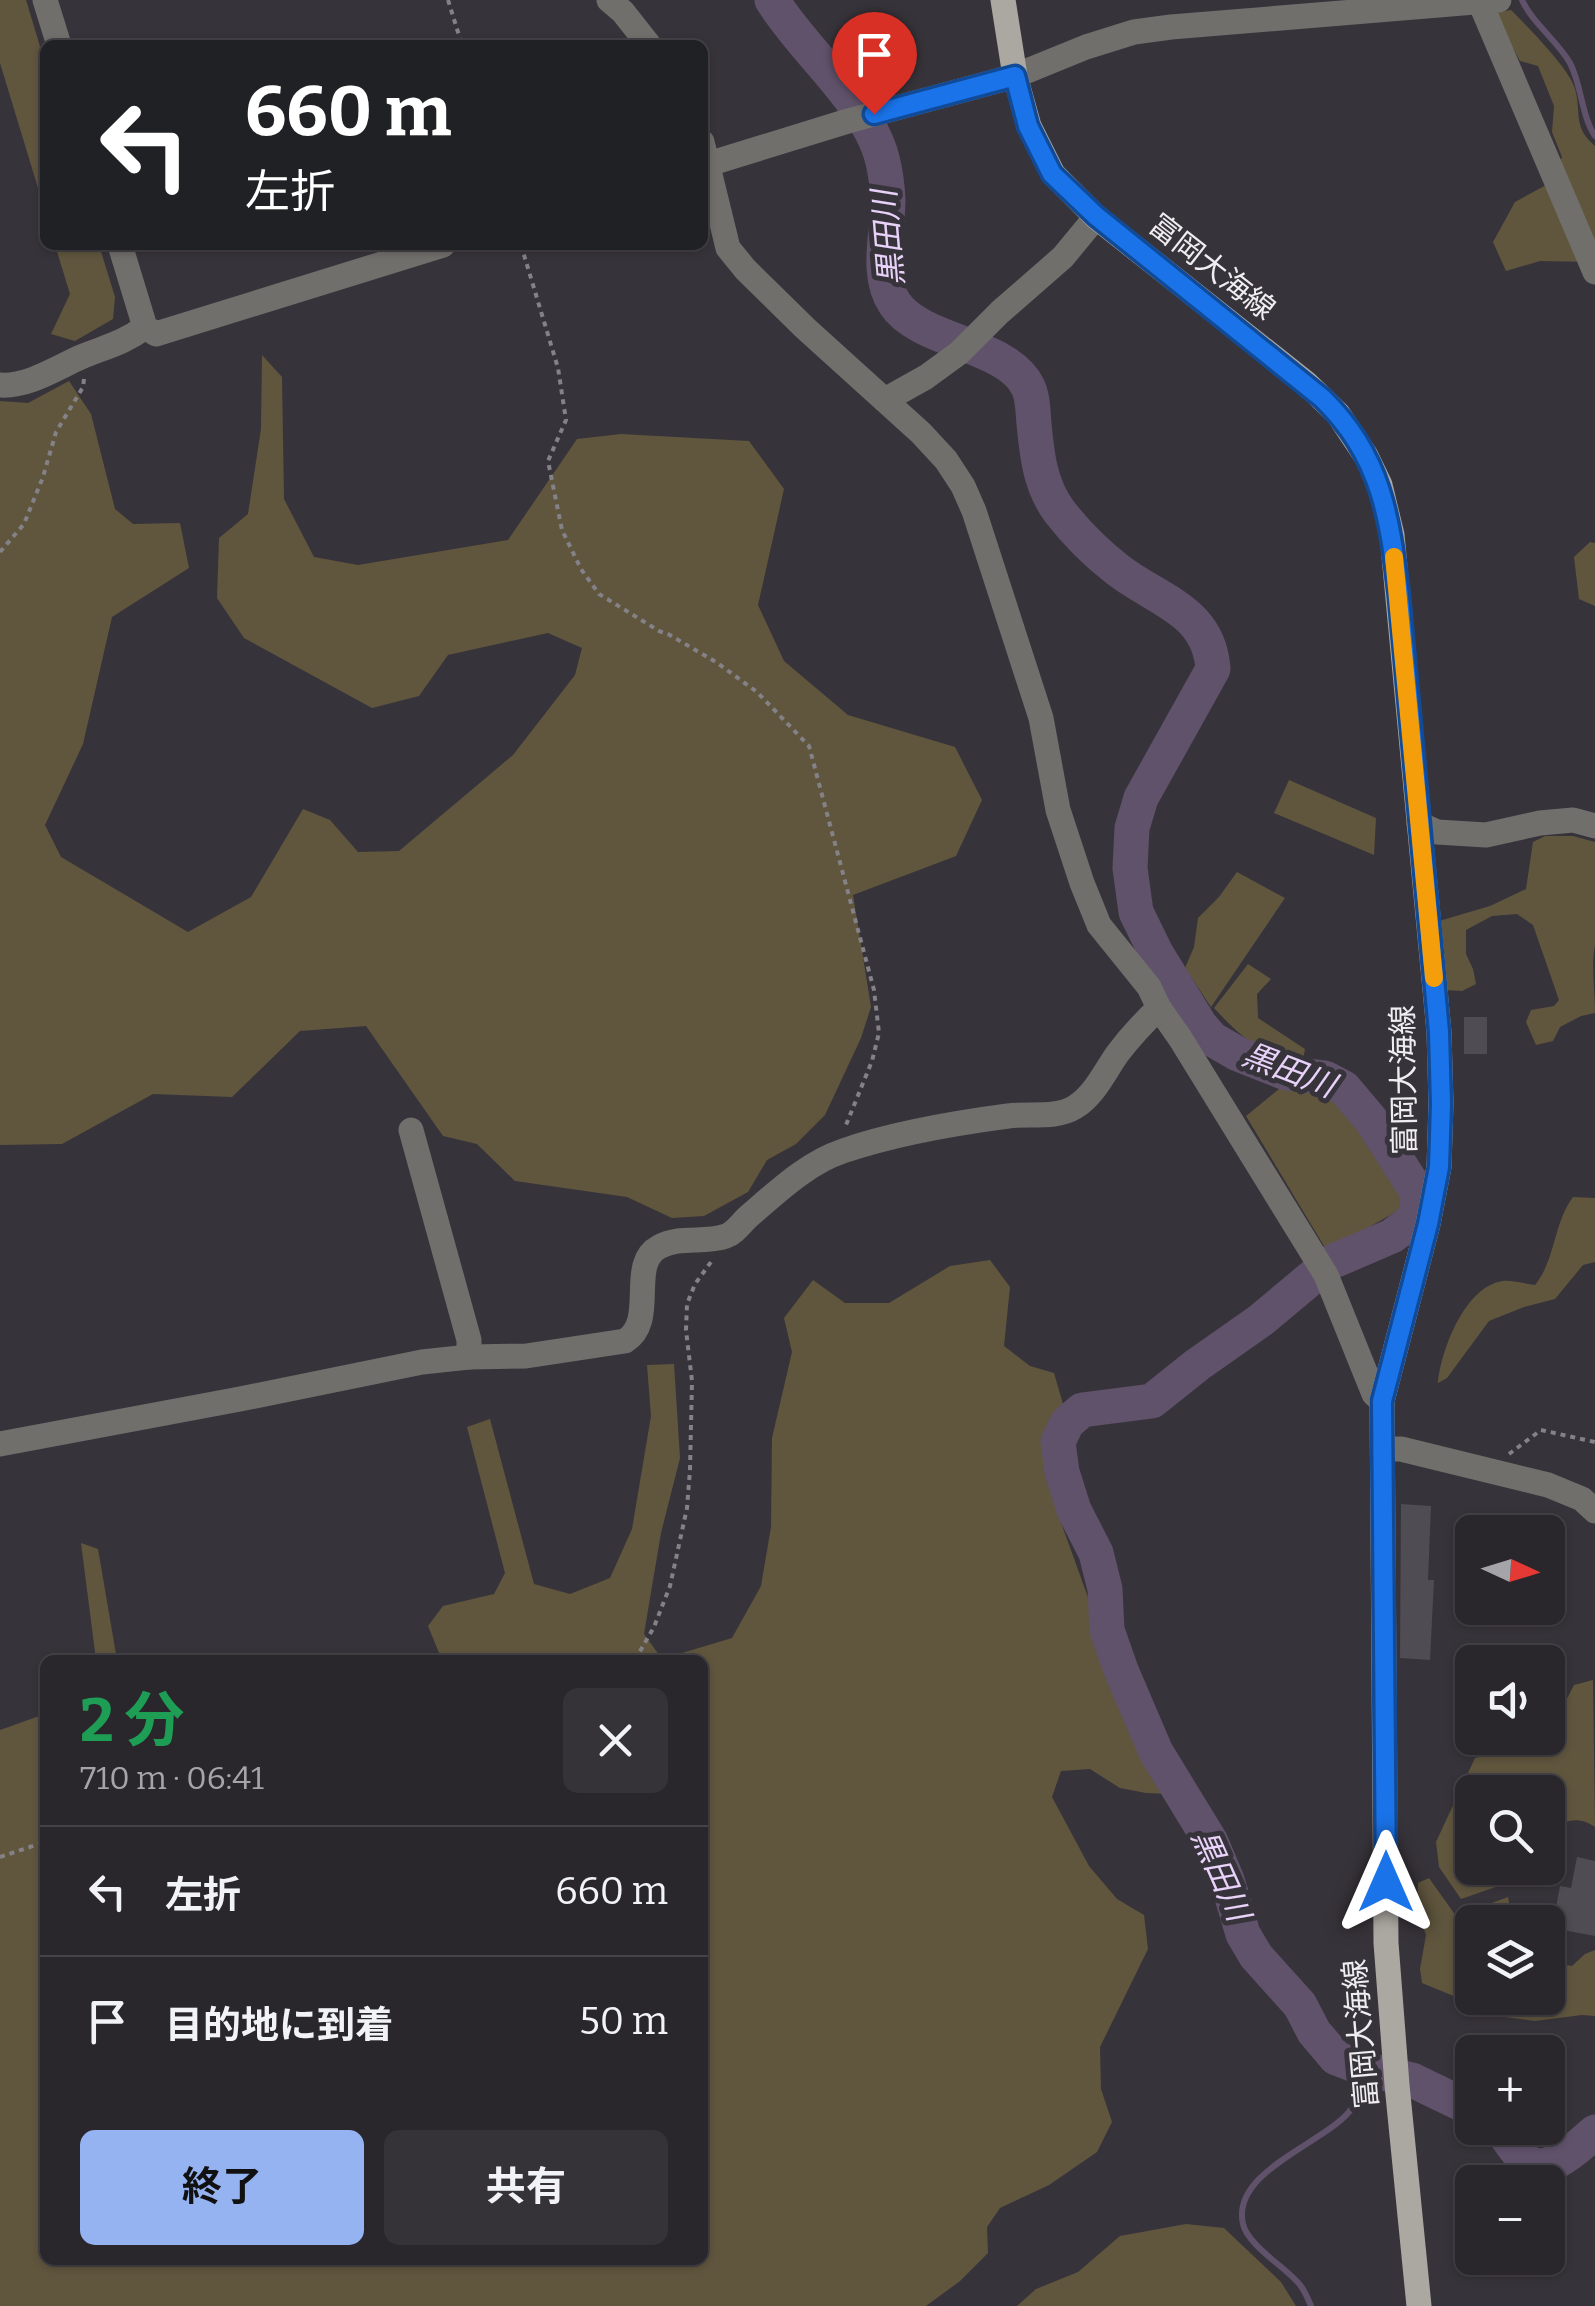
<!DOCTYPE html>
<html lang="ja">
<head>
<meta charset="utf-8">
<style>
	:root { --surface:#29262c; --page:#353238; --text:#f1f3f6; --muted:#a5a5a9; --line:#454348; --accent:#95b2f1 }
	body { margin:0; font-family:Bitter,"Noto Sans JP",serif; background:var(--page); color:var(--text); height:100vh; display:flex; flex-direction:column; font-size:38px; white-space:nowrap }
	* { box-sizing:border-box; margin:0 }
	p { font-size:32px; color:var(--muted) }
	.icon { flex:none; width:55px; height:55px; fill:none; stroke:currentColor; stroke-width:2; stroke-linecap:round; stroke-linejoin:round }
	.map { position:relative; flex:1; overflow:hidden }
	.panel { position:absolute; left:40px; top:1655px; width:668px; height:610px; display:flex; flex-direction:column; background:var(--surface); border-radius:15px; box-shadow:0 2px 8px #0004,0 0 0 2px var(--line) }
	.panel>* { flex:none }
	.banner { position:absolute; left:40px; top:40px; width:668px; height:210px; border-radius:15px; box-shadow:0 2px 8px #0004,0 0 0 2px var(--line); background:#202124; color:#fff; overflow:hidden }
	.needle { width:65px; rotate:94deg }
	.buttons { position:absolute; left:1455px; top:1515px; display:grid; gap:20px }
	.buttons a { display:grid; place-items:center; width:110px; height:110px; border-radius:15px; background:var(--surface); box-shadow:0 2px 8px #0004,0 0 0 2px var(--line); font-size:50px }
	.pin { position:absolute; display:grid; place-items:center; width:85px; height:85px; color:#fff; margin:-102px -42px; border-radius:50% 50% 50% 0; rotate:-45deg; box-shadow:0 0 10px #0007 }
	.pin .icon { rotate:45deg }
	.me { position:absolute; width:110px; margin:-55px; rotate:0deg; stroke-linejoin:round; filter:drop-shadow(0 0 8px #0008) }
	.turn { display:flex; align-items:center; gap:35px; height:210px; padding:0 40px; font-size:45px }
	.turn .icon { width:130px; height:130px; stroke-width:2.5 }
	.turn b { display:block; font-size:70px; line-height:85px }
	.round { display:grid; place-items:center; flex:none; width:105px; height:105px; border-radius:15px; background:var(--page) }
	.headline { display:flex; align-items:center; justify-content:space-between; height:170px; padding:0 40px }
	h1 { font-size:60px; font-weight:700; line-height:75px; color:#1e9e55 }
	.action { display:flex; gap:20px; margin-top:auto; padding:20px 40px }
	.action a { flex:1; height:115px; border-radius:15px; background:var(--accent); color:#111; font-size:40px; font-weight:700; line-height:115px; text-align:center }
	.action a+a { background:var(--page); color:var(--text) }
	ul { padding:0; list-style:none }
	li { display:flex; align-items:center; gap:30px; height:130px; padding:0 40px; border-top:2px solid var(--line) }
	li div { flex:1 }
	li b { display:block; font-size:38px }
	li em { font-style:normal }
	.map>svg:first-child { display:block }
</style>
</head>
<body>
<div class="map">
<svg width="1595" height="2306" viewBox="0 0 1595 2306">
	<rect width="100%" height="100%" fill="#37333a"/>
	<g fill="#60563e">
		<path d="M0 0H26L45 63V211L0 63Z"/>
		<path d="M1511 10C1527 26 1570 69 1575 89 1582 114 1572 126 1595 146V262L1540 261 1506 271 1493 242 1515 202 1548 184 1562 157 1552 132 1554 106 1538 66 1520 61 1494 13Z"/>
		<path d="M55 245H99L115 297 113 319 75 341 51 334 70 294Z"/>
		<path d="M262 355 282 377 284 499 314 557 358 565 508 540 577 439 621 434 749 441 784 489 758 605 784 661 848 715 955 747 982 800 956 856 853 895 871 1007 861 1038 825 1115 796 1144 767 1160 748 1192 704 1216 672 1218 627 1197 515 1181 477 1144 443 1136 366 1026 300 1031 232 1097 153 1094 62 1144 0 1145V401L28 403 69 381 91 414 115 509 133 524 180 523 189 568 112 617 83 744 45 825 61 857 188 932 251 897 303 809 330 820 358 852 399 851 513 755 575 675 582 648 548 633 448 655 419 696 372 708 244 638 217 598 219 538 248 514 261 429Z"/>
		<path d="M1590 542 1595 543V606L1579 599 1574 557Z"/>
		<path d="M1289 780 1376 818 1374 855 1274 813Z"/>
		<path d="M1545 836H1573L1595 842V945C1591 963 1595 992 1595 1013L1581 1016 1560 1027 1553 1041 1536 1045 1526 1022 1531 1010 1554 1006 1559 1000 1533 925 1517 914 1492 916 1466 930V954L1473 969 1476 984 1462 991 1444 990 1439 921 1490 906 1526 889 1533 842Z"/>
		<path d="M1237 872 1285 898 1211 1007 1185 968 1194 947 1198 918 1219 897Z"/>
		<path d="M1248 964 1271 979 1257 994 1258 1018 1305 1049 1303 1060C1263 1058 1240 1036 1214 1008Z"/>
		<path d="M1279 1089 1331 1096 1353 1115 1402 1187 1401 1209 1327 1251 1246 1116Z"/>
		<path d="M1573 1197 1595 1198V1262L1583 1265 1555 1299 1524 1307 1489 1321 1447 1378 1438 1383C1441 1350 1465 1286 1503 1281 1512 1280 1525 1284 1535 1285 1556 1259 1553 1224 1573 1197Z"/>
		<path d="M990 1260 1010 1287 1004 1346 1030 1366 1054 1373 1063 1404 1047 1447 1059 1517 1137 1733 1171 1794 1146 1793 1120 1788 1090 1769 1061 1771 1052 1797 1089 1866 1117 1899 1144 1915 1148 1949 1100 2047 1101 2089 1112 2122 1097 2152 1049 2185 1000 2208 987 2227 988 2253 960 2281 926 2306H0V1730L45 1714V2260H702V1660H442L428 1626 443 1606 494 1594 505 1573 467 1427 490 1419 534 1584 570 1594 610 1578 632 1529 651 1416 647 1365 674 1364 680 1458 661 1533 644 1634 662 1659 732 1638 761 1586 771 1527 772 1438 792 1352 784 1318 813 1280 845 1303H889L950 1266Z"/>
		<path d="M81 1543 98 1549 117 1660H96Z"/>
		<path d="M1593 1680 1595 1827C1577 1815 1565 1821 1548 1831V1792H1472V1868H1520L1510 1882 1461 1899 1439 1867 1436 1842 1475 1758 1511 1749 1535 1738H1548V1729L1558 1716 1574 1685Z"/>
		<path d="M1429 1878 1456 1916 1508 1897 1513 1922H1472V1998H1548V1962L1572 1966 1585 1954 1595 1950V2016L1582 2015 1535 2021 1505 2017 1422 1983 1420 1969 1426 1935 1417 1911 1418 1883Z"/>
		<path d="M1186 2224 1224 2228 1281 2282 1296 2306H1017L1036 2289 1078 2272 1120 2236Z"/>
	</g>
	<g fill="none" stroke-linecap="round" stroke-linejoin="round">
		<g stroke="#60526b" stroke-width="6">
			<path d="M1522 0C1533 24 1557 40 1570 63 1582 86 1581 115 1595 136"/>
			<path d="M1311 2306C1308 2299 1305 2291 1300 2285 1287 2268 1248 2246 1243 2224 1231 2172 1322 2144 1349 2112 1360 2099 1362 2085 1365 2069"/>
		</g>
		<g stroke="#60526b" stroke-width="35">
			<path d="M772 0C802 48 853 89 876 141 884 159 887 180 888 200 888 233 875 275 895 304 920 342 1008 344 1028 387 1033 397 1033 413 1034 424 1037 455 1040 485 1059 511 1076 533 1096 553 1118 570 1158 601 1209 610 1213 669L1141 798 1132 828 1130 868 1136 912 1156 953 1200 1025 1212 1039 1238 1054 1286 1073 1325 1078 1344 1088 1372 1121 1418 1193 1417 1208 1413 1220 1392 1236 1329 1263 1261 1320 1197 1365 1152 1401 1082 1410 1067 1423 1058 1442 1062 1472 1074 1510 1096 1553 1105 1589 1107 1630 1121 1670 1156 1752 1211 1842 1227 1880 1243 1934 1256 1956 1300 2005 1314 2032 1336 2058 1365 2069 1412 2080 1472 2109"/>
			<path d="M1499 2128C1508 2137 1515 2151 1525 2160 1546 2179 1579 2146 1595 2132"/>
		</g>
	</g>
	<g fill="#504c53">
		<rect x="1464" y="1017" width="23" height="37"/>
		<path d="M1401 1504 1431 1506 1428 1580H1434L1430 1660 1400 1658Z"/>
		<path d="M1577 1857 1595 1861V1936L1552 1928 1560 1886 1571 1888Z"/>
	</g>
	<g fill="none" stroke-linecap="round" stroke-linejoin="round">
		<g stroke="#848187" stroke-width="4" stroke-dasharray="5 5" stroke-linecap="butt">
			<path d="M448 0 462 45"/>
			<path d="M521 245 558 368 566 420 548 461 562 530 581 569 599 594 659 631 668 634 716 662 757 692 809 746 874 990 879 1033 872 1061 846 1125"/>
			<path d="M0 552 24 524 43 477 56 432 83 387 84 379"/>
			<path d="M1509 1454 1541 1430 1595 1442"/>
			<path d="M635 1660 654 1627 670 1586 687 1508 690 1470 692 1381 686 1330 687 1304 695 1284 711 1262"/>
			<path d="M0 1857 45 1842"/>
		</g>
		<g stroke="#706f6c" stroke-width="25">
			<path d="M45 0 59 45"/>
			<path d="M609 0 623 12 649 45"/>
			<path d="M1480 2 1595 272"/>
			<path d="M702 142 728 248 745 269 805 328 921 433 946 460 963 486 974 511 1041 718 1058 810 1082 883 1099 925 1149 987 1159 1008 1180 1038 1326 1275 1374 1394 1382 1401"/>
			<path d="M702 166 848 121 1015 76 1086 47 1134 32 1171 27 1499 0"/>
			<path d="M120 245 145 327 156 334 443 245"/>
			<path d="M0 385C28 387 56 368 81 357 105 347 124 343 145 327"/>
			<path d="M885 400 926 377 959 353 1000 312 1063 257 1096 217"/>
			<path d="M1419 824 1437 832 1486 835 1540 823 1573 820 1595 826"/>
			<path d="M411 1130 469 1340V1357"/>
			<path d="M0 1444 240 1399 422 1362 469 1357 526 1356 625 1341C658 1321 627 1264 659 1247 680 1235 704 1244 726 1236 735 1233 742 1222 749 1216 777 1192 807 1163 843 1151 892 1134 955 1123 1008 1116 1029 1113 1056 1119 1075 1107 1094 1096 1105 1071 1118 1053 1130 1037 1144 1022 1159 1008"/>
			<path d="M1383 1449H1401L1548 1485 1582 1499 1595 1511"/>
		</g>
		<path stroke="#aba8a1" stroke-width="25" d="M1003 0 1015 76 1029 126 1053 174 1096 217 1306 383 1338 414 1366 456 1380 485 1392 535 1439 1032 1441 1103 1439 1167 1428 1224 1382 1401 1386 1943 1397 2085 1419 2306"/>
	</g>
	<g fill="none" stroke-linecap="round" stroke-linejoin="round">
		<g stroke="#114b97" stroke-width="25">
			<path id="route" d="M874 114 1015 76 1028 126 1052 174 1096 216 1322 398C1382 456 1390 519 1399 597L1439 1032 1441 1104 1439 1167 1428 1224 1382 1401 1386 1882"/>
		</g>
		<use href="#route" stroke="#1a73e8" stroke-width="18"/>
		<path stroke="#f59e0b" stroke-width="18" d="M1394 557 1434 978"/>
	</g>
	<g text-anchor="middle" dominant-baseline="central" stroke-width="10" stroke-linejoin="round" paint-order="stroke">
		<g font-size="30" fill="#efedf1" stroke="#37333a">
			<text transform="translate(1212 267) rotate(38)">富岡大海線</text>
			<text transform="translate(1404 1080) rotate(-91)">富岡大海線</text>
			<text transform="translate(1361 2034) rotate(-95)">富岡大海線</text>
		</g>
		<g font-size="32" font-style="italic" fill="#e8d2fa" stroke="#37333a">
			<text transform="translate(888 238) rotate(-95)">黒田川</text>
			<text transform="translate(1289 1070) rotate(21)">黒田川</text>
			<text transform="translate(1221 1875) rotate(66)">黒田川</text>
		</g>
	</g>
</svg>
<div class="buttons">
<a><svg class="needle" viewBox="-14 -14 28 28"><path d="M0-13l5 13h-10z" fill="#e53935"/><path d="M0 13l5-13h-10z" fill="#a5a5a9"/></svg></a>
<a><svg class="icon" aria-label="sound" viewBox="0 0 24 24"><path d="M4 9h4l5-4v14l-5-4H4zM17 9q2 3 0 6"/></svg></a>
<a><svg class="icon" aria-label="search" viewBox="0 0 24 24"><circle cx="10" cy="10" r="6"/><path d="M15 15l6 6"/></svg></a>
<a><svg class="icon" aria-label="layers" viewBox="0 0 24 24"><path d="M12 4l9 5-9 5-9-5zM3 14l9 5 9-5"/></svg></a>
<a>+</a>
<a>−</a>
</div>
<div class="pin" style="left:874px;top:114px;background:#d93025"><svg class="icon" aria-label="arrive" viewBox="0 0 24 24"><path d="M6 21V4h12l-3 4 3 4H6"/></svg></div>
<svg class="me" style="left:1386px;top:1882px" viewBox="-20 -20 40 40"><path d="M0-17L14 15 0 8-14 15z" fill="#1a73e8" stroke="#fff" stroke-width="4"/></svg>
<div class="banner">
<div class="turn"><svg class="icon" aria-label="left" viewBox="0 0 24 24"><path d="M17 20v-9H6M10 6l-5 5 5 5"/></svg><div><b>660 m</b>左折</div></div>
</div>
<section class="panel">
<div class="headline"><div><h1>2 分</h1><p>710 m · 06:41</p></div><a class="round"><svg class="icon" aria-label="close" viewBox="0 0 24 24"><path d="M6 6l12 12M18 6L6 18"/></svg></a></div>
<ul>
<li><svg class="icon" aria-label="left" viewBox="0 0 24 24"><path d="M17 20v-9H6M10 6l-5 5 5 5"/></svg><div><b>左折</b></div><em>660 m</em></li>
<li><svg class="icon" aria-label="arrive" viewBox="0 0 24 24"><path d="M6 21V4h12l-3 4 3 4H6"/></svg><div><b>目的地に到着</b></div><em>50 m</em></li>
</ul>
<div class="action"><a>終了</a><a>共有</a></div>
</section>
</div>
</body>
</html>
